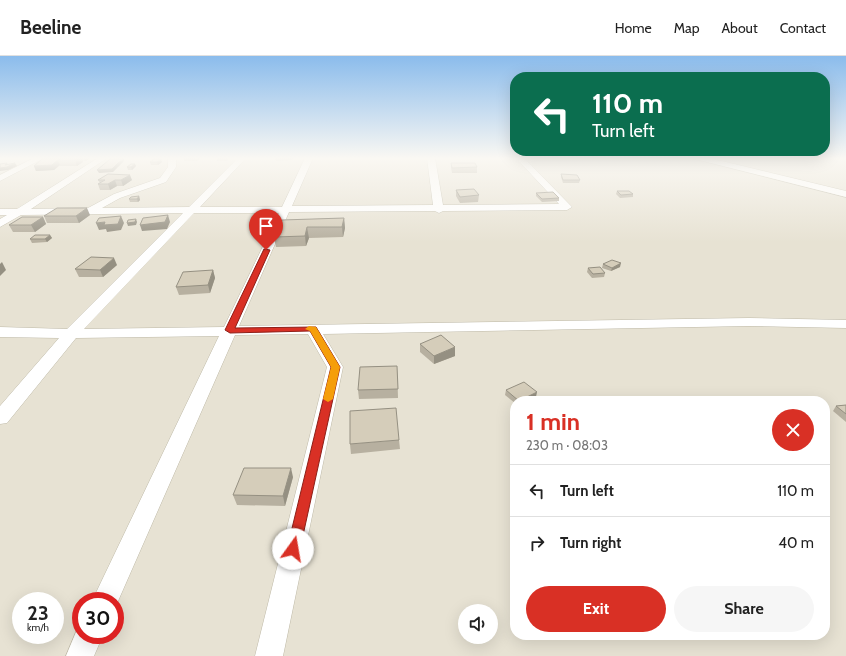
<!DOCTYPE html>
<html lang="en">
<head>
<meta charset="utf-8">
<style>
	:root { --surface:#fff; --page:#f6f6f6; --text:#222; --muted:#767676; --line:#e0e0e0; --accent:#d93025 }
	body { margin:0; font-family:Cabin,sans-serif; background:var(--page); color:var(--text); height:100vh; display:flex; flex-direction:column; font-size:15px; white-space:nowrap }
	* { box-sizing:border-box; margin:0 }
	p { font-size:13px; color:var(--muted) }
	.icon { flex:none; width:22px; height:22px; fill:none; stroke:currentColor; stroke-width:2; stroke-linecap:round; stroke-linejoin:round }
	.map { position:relative; flex:1; overflow:hidden }
	.details { position:absolute; left:510px; top:340px; width:320px; height:244px; display:flex; flex-direction:column; background:var(--surface); border-radius:16px; box-shadow:0 4px 16px #0002 }
	.details>* { flex:none }
	.guide { position:absolute; left:510px; top:16px; width:320px; height:84px; border-radius:16px; box-shadow:0 4px 16px #0002; background:#0b6e4f; color:#fff; overflow:hidden }
	.fabs { position:absolute; left:458px; top:548px; display:grid; gap:8px }
	.fabs a { display:grid; place-items:center; width:40px; height:40px; border-radius:50%; background:var(--surface); box-shadow:0 4px 16px #0002; font-size:20px }
	.speed { position:absolute; left:12px; top:536px; display:flex; gap:8px; font-size:20px; font-weight:700; text-align:center }
	.speed>* { display:grid; place-content:center; width:52px; height:52px; border-radius:50%; background:var(--surface); box-shadow:0 4px 16px #0002; line-height:1 }
	.speed small { font-size:10px; font-weight:400 }
	.speed .limit { border:6px solid #d22; background:#fff; color:#111 }
	.pin { position:absolute; display:grid; place-items:center; width:34px; height:34px; color:#fff; margin:-41px -17px; border-radius:50% 50% 50% 0; rotate:-45deg; box-shadow:0 0 4px #0007 }
	.pin .icon { rotate:45deg }
	.me { position:absolute; width:44px; margin:-22px; rotate:13deg; stroke-linejoin:round; filter:drop-shadow(0 0 3px #0008) }
	.turn { display:flex; align-items:center; gap:14px; height:84px; padding:0 16px; font-size:18px }
	.turn .icon { width:52px; height:52px; stroke-width:2.5 }
	.turn b { display:block; font-size:28px; line-height:34px }
	.round { display:grid; place-items:center; flex:none; width:42px; height:42px; border-radius:21px; background:var(--page) }
	.head { display:flex; align-items:center; justify-content:space-between; height:68px; padding:0 16px }
	h1 { font-size:24px; font-weight:800; line-height:30px; color:var(--accent) }
	.action { display:flex; gap:8px; margin-top:auto; padding:8px 16px }
	.action a { flex:1; height:46px; border-radius:24px; background:var(--accent); color:#fff; font-size:16px; font-weight:800; line-height:46px; text-align:center }
	.action a+a { background:var(--page); color:var(--text) }
	ul { padding:0; list-style:none }
	li { display:flex; align-items:center; gap:12px; height:52px; padding:0 16px; border-top:1px solid var(--line) }
	li div { flex:1 }
	li b { display:block; font-size:15px }
	li em { font-style:normal }
	header { display:flex; align-items:center; gap:24px; box-sizing:border-box; height:56px; padding:0 20px; background:var(--surface); border-bottom:1px solid var(--line) }
	header strong { font-size:19px }
	nav { display:flex; gap:22px; margin-inline-start:auto; font-size:14px }
	.map>svg:first-child { display:block }
</style>
</head>
<body>
<header>
<strong>Beeline</strong>
<nav><a>Home</a><a>Map</a><a>About</a><a>Contact</a></nav>
</header>
<div class="map">
<svg width="846" height="600" viewBox="0 0 846 600">
	<rect width="100%" height="100%" fill="#f3f0e5"/>
	<path fill="#e7e2d3" fill-rule="evenodd" d="M0 102H846V600H0ZM515 345H825V579H515ZM21 545H55V579H21ZM81 545H115V579H81ZM465 555H491V581H465Z"/>
	<g fill="none" stroke-linecap="round" stroke-linejoin="round">
		<g stroke="#beb9a7" stroke-width="1">
			<g id="street">
				<path d="M34 102H44L0 125V119Z"/>
				<path d="M98 102H107L31 153 88 152 114 138 160 122 168 111V102H176V111L166 126 120 142 102 152 189 151 238 102H246L200 151H282L305 102H313L292 150 433 149 427 102H435L443 149 559 148 516 102H524L572 151 567 154 443 155 439 157 435 155 289 156 239 270 749 262 846 264V272L749 270 323 278 343 311 283 600H255L327 311 308 278 235 279 115 552V545H92L219 280 76 282 7 367 0 368V350L59 282 0 281V271L67 273 183 157 21 159 0 171V163L7 159H0V153H17ZM194 157H279L224 271 84 273Z"/>
				<path d="M691 102H707L726 106 846 135V141Z"/>
				<path d="M79 569H81V579H103L94 600H66Z"/>
			</g>
		</g>
		<use href="#street" fill="#fff" fill-rule="evenodd"/>
	</g>
	<g fill="#b7b0a0">
		<path d="M43 102H90L86 105H83L77 110H60V109L54 114 36 115 34 110Z"/>
		<path d="M200 102 197 105H184V103Z"/>
		<path d="M217 102H229L227 105H217Z"/>
		<path d="M275 102H293L292 104 276 105Z"/>
		<path d="M150 106H162L158 109H151Z"/>
		<path d="M451 107 477 111V117H452L451 112Z"/>
		<path d="M135 108 136 110 132 114H128L127 111Z"/>
		<path d="M561 118 580 124 579 127H563L561 121Z"/>
		<path d="M98 124H132L123 130H117L110 134H100L98 128 100 127Z"/>
		<path d="M456 134 479 139 478 146 460 147 456 140Z"/>
		<path d="M617 135 633 138V141L620 142 616 138Z"/>
		<path d="M536 137 559 142V145L542 146 536 140Z"/>
		<path d="M139 140 140 144 138 146H130L129 143Z"/>
		<path d="M90 159 79 167H47L44 160Z"/>
		<path d="M43 161 46 168 35 176H13L9 169Z"/>
		<path d="M344 162 345 172 343 181 309 182 306 190 276 191 274 181 282 164Z"/>
		<path d="M50 179 52 182 47 186 32 187 30 183Z"/>
		<path d="M603 208 620 211 611 215 602 212Z"/>
		<path d="M117 209 103 221H79L75 213Z"/>
		<path d="M588 212 605 217 604 221 592 222 587 216Z"/>
		<path d="M213 214 215 222 210 237 179 239 176 231Z"/>
		<path d="M420 288 455 300 434 308 420 296Z"/>
		<path d="M397 310 398 342 359 343 358 334Z"/>
		<path d="M506 334 536 341 527 345H515V347L505 339Z"/>
		<path d="M846 349V366L833 355 836 350Z"/>
		<path d="M399 384 400 393 351 398 350 388Z"/>
		<path d="M293 421 285 450 237 449 233 439Z"/>
	</g>
	<g fill="#959082">
		<path d="M60 102H62L58 105 60 109 54 114 36 115 34 110Z"/>
		<path d="M78 102H82L83 106 77 110 75 104Z"/>
		<path d="M84 102H90L86 105Z"/>
		<path d="M124 103V105L113 116 99 117 97 114 118 107Z"/>
		<path d="M161 103 162 106 158 109 157 106Z"/>
		<path d="M7 107 9 110 15 107 17 110 8 114 0 115V112Z"/>
		<path d="M135 108 136 110 132 114 131 111Z"/>
		<path d="M130 119 132 124 123 130 121 124Z"/>
		<path d="M115 124 117 130 110 134 108 128Z"/>
		<path d="M139 140 140 144 138 146 137 143Z"/>
		<path d="M87 152 90 159 79 167 76 160Z"/>
		<path d="M168 159 170 166 167 173 142 175 140 169Z"/>
		<path d="M121 160 124 167 121 174 107 176 106 173 99 174 96 167 105 166Z"/>
		<path d="M43 161 46 168 35 176 31 169Z"/>
		<path d="M344 162 345 172 343 181 342 171Z"/>
		<path d="M136 163 137 166 136 169 128 170 127 167Z"/>
		<path d="M307 171 309 182 306 190 305 180Z"/>
		<path d="M50 179 52 182 47 186 45 183Z"/>
		<path d="M114 202 117 209 103 221 100 214Z"/>
		<path d="M2 206 6 214 0 220V208Z"/>
		<path d="M621 207 620 211 611 215 612 212Z"/>
		<path d="M213 214 215 222 210 237 208 229Z"/>
		<path d="M455 291V300L434 308V300Z"/>
		<path d="M537 336 536 341 527 345H519Z"/>
		<path d="M291 412 293 421 285 450 283 440Z"/>
	</g>
	<g fill="#d5cdba" stroke="#959082">
		<path d="M43 102H60L52 109 34 110Z"/>
		<path d="M62 102H78L75 104 58 105Z"/>
		<path d="M184 102H196L184 103Z"/>
		<path d="M110 103H124L118 107 112 113 97 114Z"/>
		<path d="M154 103H161L157 106H150Z"/>
		<path d="M7 107 5 109 15 107 7 111 0 112V108Z"/>
		<path d="M451 107H475L477 111 452 112Z"/>
		<path d="M131 108H135L131 111H127Z"/>
		<path d="M108 118 130 119 121 124H115L108 128H98L105 124H98Z"/>
		<path d="M561 118 577 119 580 124H563Z"/>
		<path d="M474 133 479 139 460 141 456 134Z"/>
		<path d="M617 135H629L633 138 621 139Z"/>
		<path d="M553 136 559 142 542 143 536 137Z"/>
		<path d="M139 140 137 143H129L131 141Z"/>
		<path d="M57 152H87L76 160H44Z"/>
		<path d="M168 159 165 166 140 169 143 162Z"/>
		<path d="M121 160 118 168 104 169 105 166 96 167 99 162Z"/>
		<path d="M22 161H43L31 169H9Z"/>
		<path d="M344 162 342 171H307L305 180 274 181 282 164Z"/>
		<path d="M136 163 135 166 127 167 128 164Z"/>
		<path d="M35 179H50L45 183H30Z"/>
		<path d="M91 201 114 202 100 214 75 213Z"/>
		<path d="M612 204 621 207 612 212 603 208Z"/>
		<path d="M600 211 605 217 593 218 588 212Z"/>
		<path d="M213 214 208 229 176 231 183 216Z"/>
		<path d="M441 279 455 291 434 300 420 288Z"/>
		<path d="M397 310 398 333 358 334 360 311Z"/>
		<path d="M524 326 537 336 519 345 506 334Z"/>
		<path d="M846 349V358L836 350Z"/>
		<path d="M396 352 399 384 350 388V355Z"/>
		<path d="M244 412H291L283 440 233 439Z"/>
	</g>
	<linearGradient id="sky" x2="0" y2="1"><stop stop-color="#8bbcec"/><stop offset="0.55" stop-color="#faf8f3"/><stop offset="1" stop-color="#faf8f3" stop-opacity="0"/></linearGradient>
	<rect width="846" height="186" fill="url(#sky)"/>
	<path fill="#d93025" stroke="#8d1f18" d="M264 193 270 194 235 272 316 271 340 311 300 493 298 498 293 500 289 498 287 493 331 311 310 275 230 277 225 274Z"/>
	<path fill="#f59e0b" d="M309 270 316 271 340 311 333 343 328 346 323 343 331 311 310 275 305 273Z"/>
</svg>
<div class="fabs">
<a><svg class="icon" aria-label="sound" viewBox="0 0 24 24"><path d="M4 9h4l5-4v14l-5-4H4zM17 9q2 3 0 6"/></svg></a>
</div>
<div class="speed"><div>23<small>km/h</small></div><div class="limit">30</div></div>
<div class="pin" style="left:266px;top:194px;background:#d93025"><svg class="icon" aria-label="arrive" viewBox="0 0 24 24"><path d="M6 21V4h12l-3 4 3 4H6"/></svg></div>
<svg class="me" style="left:293px;top:493px" viewBox="-20 -20 40 40"><circle r="19" fill="#fff"/><path d="M0-13L10 11 0 6-10 11z" fill="#d93025"/></svg>
<div class="guide">
<div class="turn"><svg class="icon" aria-label="left" viewBox="0 0 24 24"><path d="M17 20v-9H6M10 6l-5 5 5 5"/></svg><div><b>110 m</b>Turn left</div></div>
</div>
<section class="details">
<div class="head"><div><h1>1 min</h1><p>230 m · 08:03</p></div><a class="round" style="background:#d93025;color:#fff"><svg class="icon" aria-label="close" viewBox="0 0 24 24"><path d="M6 6l12 12M18 6L6 18"/></svg></a></div>
<ul>
<li><svg class="icon" aria-label="left" viewBox="0 0 24 24"><path d="M17 20v-9H6M10 6l-5 5 5 5"/></svg><div><b>Turn left</b></div><em>110 m</em></li>
<li><svg class="icon" aria-label="right" viewBox="0 0 24 24"><path d="M7 20v-9h11M14 6l5 5-5 5"/></svg><div><b>Turn right</b></div><em>40 m</em></li>
</ul>
<div class="action"><a>Exit</a><a>Share</a></div>
</section>
</div>
</body>
</html>
